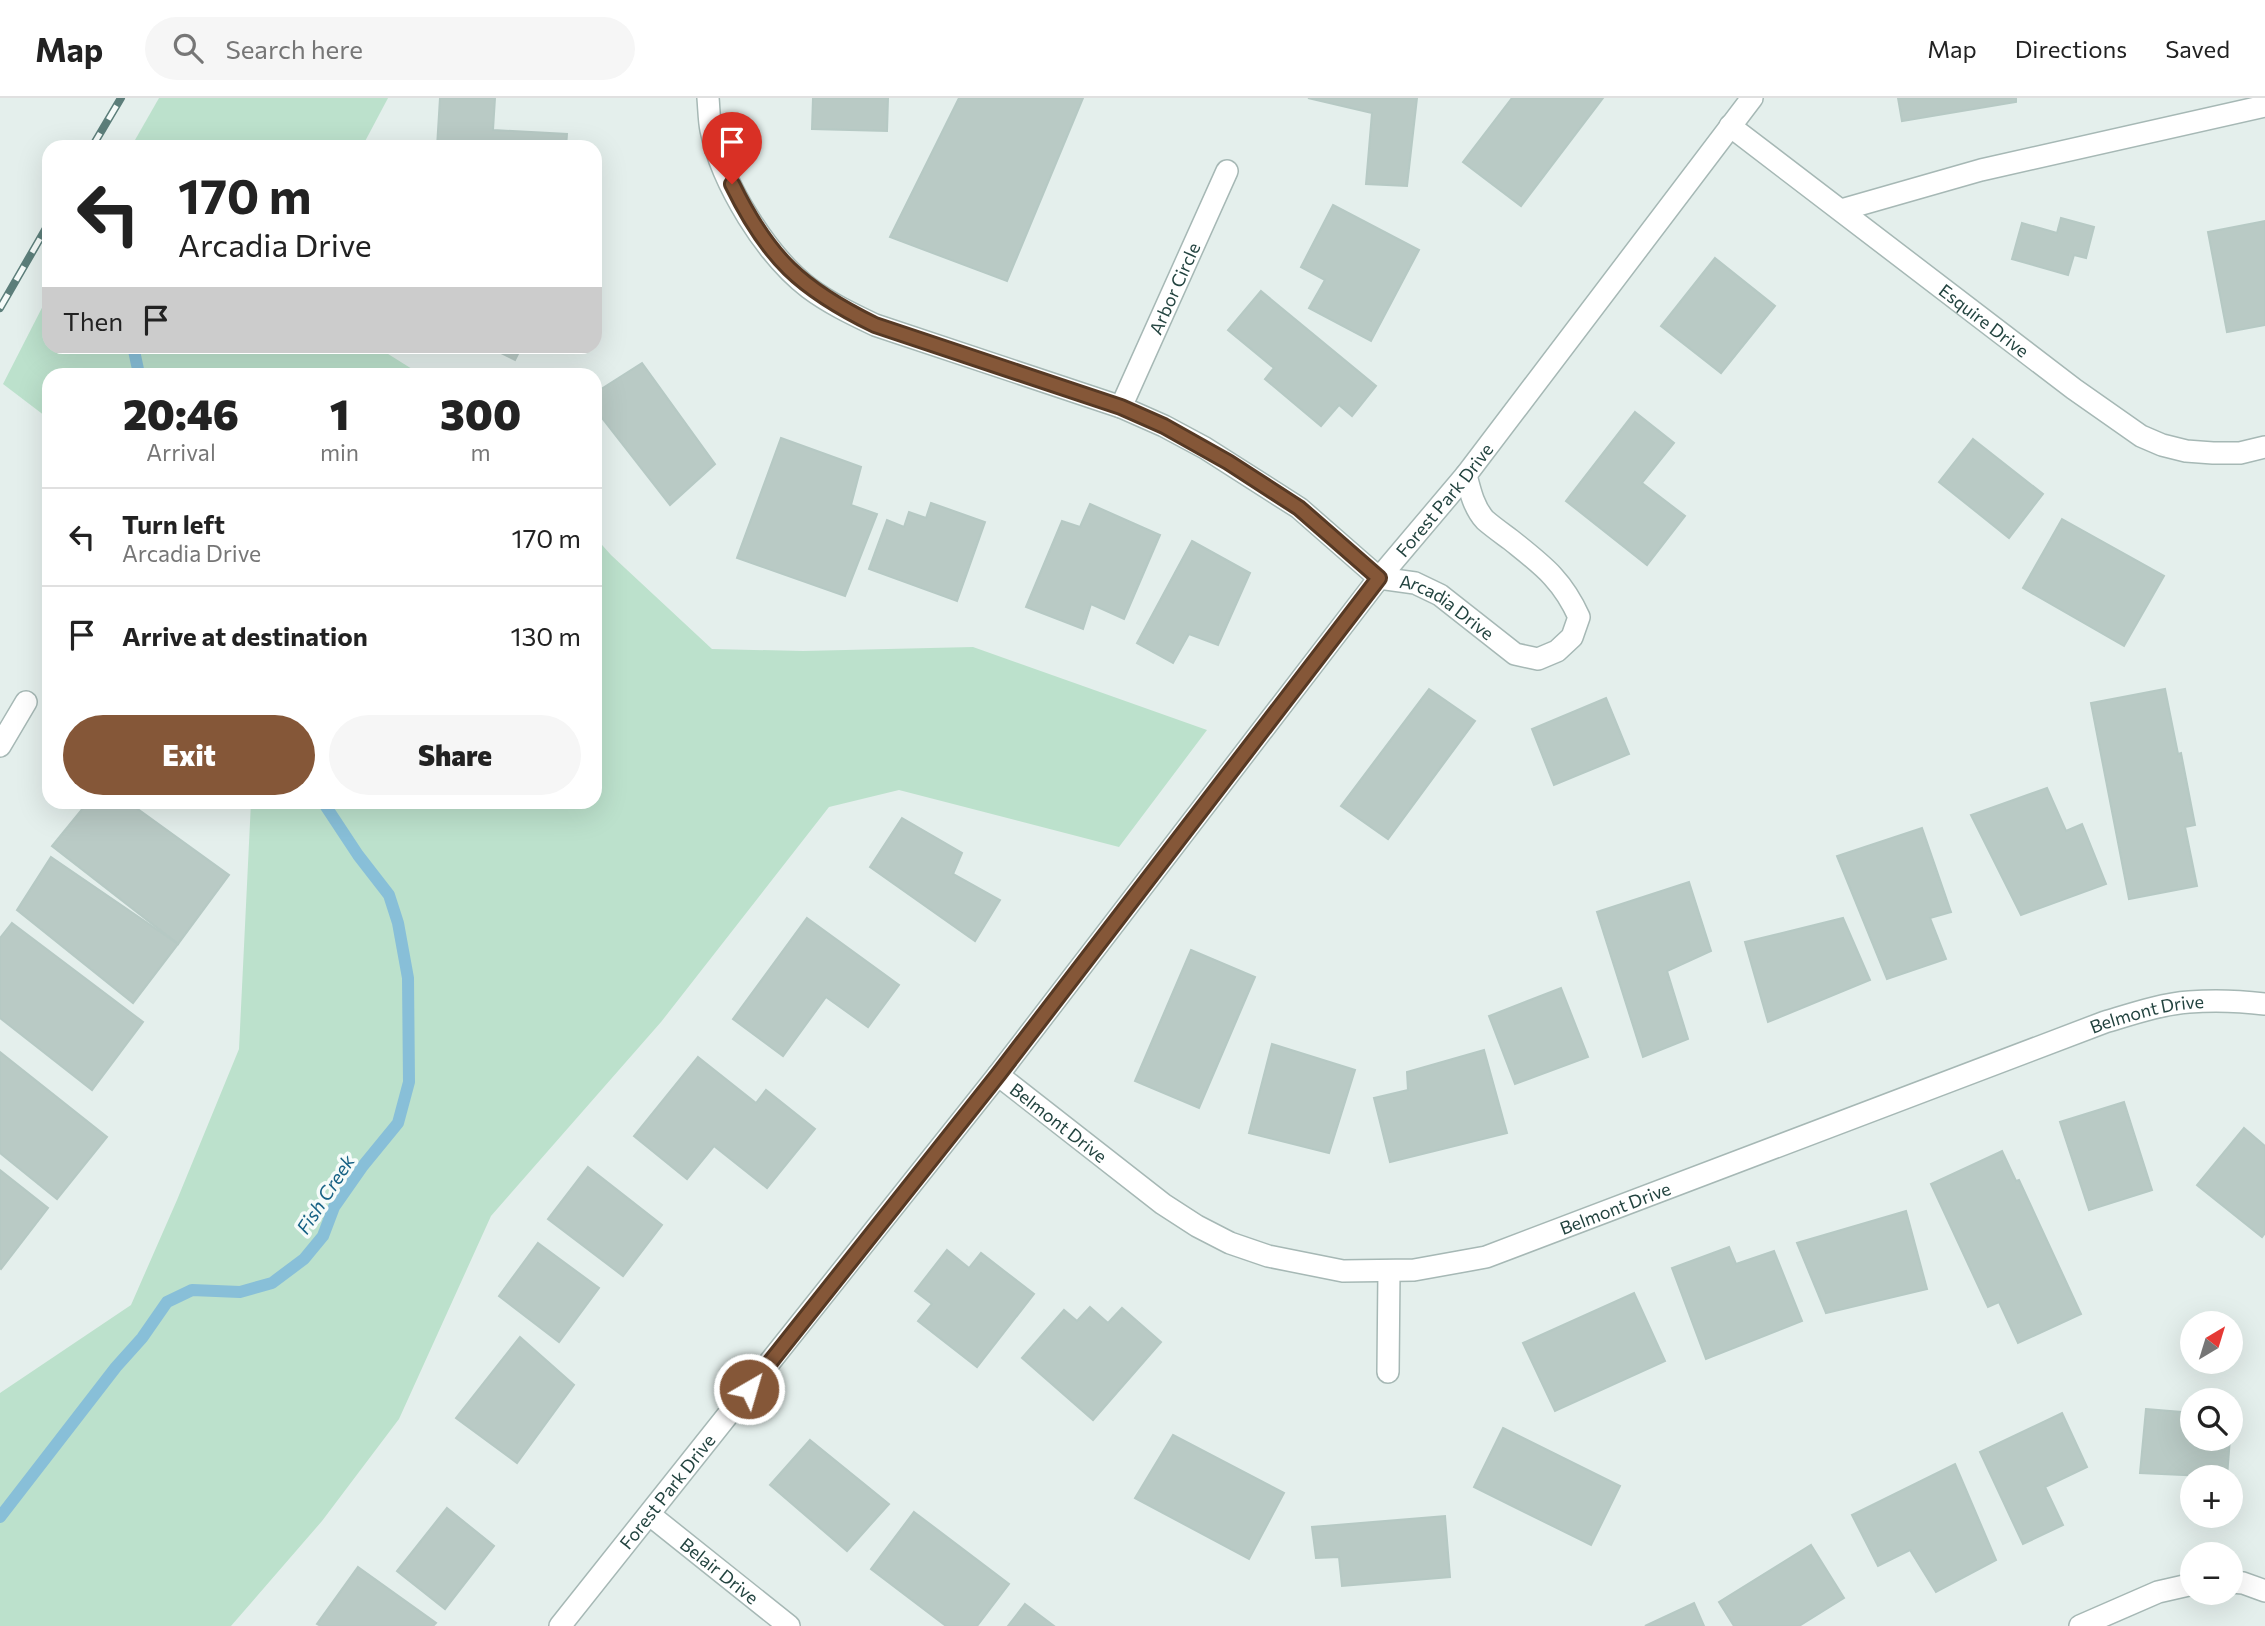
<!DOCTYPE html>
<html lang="en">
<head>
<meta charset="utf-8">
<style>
	:root { --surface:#fff; --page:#f6f6f6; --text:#222; --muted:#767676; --line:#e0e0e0; --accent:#855738 }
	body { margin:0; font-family:Commissioner,sans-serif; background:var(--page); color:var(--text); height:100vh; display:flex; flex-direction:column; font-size:26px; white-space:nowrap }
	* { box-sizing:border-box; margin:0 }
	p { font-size:23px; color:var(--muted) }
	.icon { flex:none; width:38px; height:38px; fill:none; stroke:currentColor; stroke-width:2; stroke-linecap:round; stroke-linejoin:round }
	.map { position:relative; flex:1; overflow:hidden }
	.panel { position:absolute; left:42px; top:270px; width:560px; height:441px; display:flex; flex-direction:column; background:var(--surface); border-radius:21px; box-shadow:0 7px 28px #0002 }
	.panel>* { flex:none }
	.banner { position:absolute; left:42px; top:42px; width:560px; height:214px; border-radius:21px; box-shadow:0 7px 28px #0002; background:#fff; color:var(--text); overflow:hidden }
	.needle { width:46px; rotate:38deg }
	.fabs { position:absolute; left:2180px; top:1213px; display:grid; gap:14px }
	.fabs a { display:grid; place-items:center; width:63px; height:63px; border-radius:50%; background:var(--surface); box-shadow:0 7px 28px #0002; font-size:35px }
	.pin { position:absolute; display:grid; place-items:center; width:60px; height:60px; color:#fff; margin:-72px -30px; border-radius:50% 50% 50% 0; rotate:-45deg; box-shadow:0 0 7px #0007 }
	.pin .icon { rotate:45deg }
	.me { position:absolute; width:77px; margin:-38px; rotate:38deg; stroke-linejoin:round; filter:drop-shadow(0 0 5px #0008) }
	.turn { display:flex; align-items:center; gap:24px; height:147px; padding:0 21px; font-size:32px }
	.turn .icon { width:91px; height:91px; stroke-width:2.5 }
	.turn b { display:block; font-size:49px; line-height:60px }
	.then { display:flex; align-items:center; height:66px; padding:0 21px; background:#0003; gap:14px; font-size:26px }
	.eta { display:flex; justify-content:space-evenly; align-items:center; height:119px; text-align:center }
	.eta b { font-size:42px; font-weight:800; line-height:49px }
	.action { display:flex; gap:14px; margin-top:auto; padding:14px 21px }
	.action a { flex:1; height:80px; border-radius:42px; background:var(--accent); color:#fff; font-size:28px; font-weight:800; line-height:80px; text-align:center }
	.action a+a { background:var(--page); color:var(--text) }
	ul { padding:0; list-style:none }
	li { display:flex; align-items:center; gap:21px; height:98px; padding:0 21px; border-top:2px solid var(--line) }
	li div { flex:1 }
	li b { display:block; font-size:26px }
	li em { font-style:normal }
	header { display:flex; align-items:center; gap:42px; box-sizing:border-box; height:98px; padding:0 35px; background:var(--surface); border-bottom:2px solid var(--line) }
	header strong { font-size:33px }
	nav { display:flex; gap:38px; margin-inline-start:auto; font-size:24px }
	.search { width:490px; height:63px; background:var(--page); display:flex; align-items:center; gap:18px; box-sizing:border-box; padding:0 24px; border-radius:38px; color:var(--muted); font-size:26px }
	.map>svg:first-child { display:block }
</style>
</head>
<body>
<header>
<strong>Map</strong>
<div class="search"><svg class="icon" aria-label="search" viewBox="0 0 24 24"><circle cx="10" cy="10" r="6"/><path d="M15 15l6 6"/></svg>Search here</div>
<nav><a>Map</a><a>Directions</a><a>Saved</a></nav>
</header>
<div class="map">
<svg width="2265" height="1528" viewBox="0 0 2265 1528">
	<rect width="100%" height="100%" fill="#e4efec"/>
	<g fill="#bce1cc">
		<path d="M159 0H388L362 49H131Z"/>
		<path d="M49 196V248L377 249 420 276H49V321L3 286Z"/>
		<path d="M595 439 611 457 712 551 803 553 973 549 1207 632 1119 749 899 692 829 709 661 924 491 1118 399 1321 322 1423 231 1528H0V1295L131 1207 177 1102 239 951 251 704H595Z"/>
	</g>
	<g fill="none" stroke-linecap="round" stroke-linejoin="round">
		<g stroke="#88bfd8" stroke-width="12">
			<path d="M133 248 139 276"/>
			<path d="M0 1419 116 1269 142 1240 167 1204 192 1192 240 1194 272 1185 304 1161 323 1138 334 1109 362 1069 398 1025 409 984 408 880 398 825 389 797 358 757 323 704"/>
		</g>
	</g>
	<g fill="#b9cac5" stroke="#b6c9c4" stroke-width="2">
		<path d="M440 0H495L493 32 567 36 566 49H437Z"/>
		<path d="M813 0H888L887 33 812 31Z"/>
		<path d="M959 0H1083L1007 183 890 139Z"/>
		<path d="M1308 0H1417L1407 88 1366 86 1372 15Z"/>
		<path d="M1512 0H1603L1521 108 1463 64Z"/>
		<path d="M1898 0H2016V4L1902 23Z"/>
		<path d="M1333 107 1419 152 1371 243 1309 210 1325 182 1301 169Z"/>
		<path d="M2061 120 2094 129 2086 160 2074 157 2068 177 2012 161 2022 125 2057 135Z"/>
		<path d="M2265 123V227L2227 234 2208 134Z"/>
		<path d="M1715 160 1775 208 1721 275 1661 228Z"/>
		<path d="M1261 193 1376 288 1352 318 1339 307 1321 328 1265 281 1274 270 1228 232Z"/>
		<path d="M487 248H522L515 262Z"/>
		<path d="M642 265 715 366 670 407 595 311V295Z"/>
		<path d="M1635 314 1674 345 1642 385 1685 418 1647 467 1566 403Z"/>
		<path d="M781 340 861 369 851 407 877 416 845 498 737 460Z"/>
		<path d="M1973 341 2043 396 2009 440 1939 384Z"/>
		<path d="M931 405 985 424 957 503 869 471 887 422 904 429 909 414 926 420Z"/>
		<path d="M1090 406 1160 437 1124 521 1091 506 1083 531 1026 509 1062 423 1080 429Z"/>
		<path d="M2062 421 2164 478 2124 548 2023 490Z"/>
		<path d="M1192 443 1250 475 1218 547 1189 536 1173 565 1137 545Z"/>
		<path d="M1429 591 1475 623 1388 741 1341 708Z"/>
		<path d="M2165 591 2178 656 2181 655 2195 727 2185 729 2197 788 2129 801 2091 605Z"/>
		<path d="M1606 600 1629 656 1554 687 1532 631Z"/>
		<path d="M2047 690 2066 733 2082 726 2106 786 2021 817 1971 717Z"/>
		<path d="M88 704H128L229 777 178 846 52 748Z"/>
		<path d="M902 720 962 755 953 776 1000 802 975 843 870 769Z"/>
		<path d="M1922 730 1951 814 1930 820 1946 861 1887 881 1837 758Z"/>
		<path d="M51 759 178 846 133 905 17 812Z"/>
		<path d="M1689 784 1711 853 1667 873 1688 941 1643 959 1597 814Z"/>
		<path d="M807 820 899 887 868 929 826 899 783 958 733 921Z"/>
		<path d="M1843 820 1870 882 1768 924 1745 844Z"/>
		<path d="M12 825 143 924 92 992 0 920V840Z"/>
		<path d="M1191 852 1255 879 1199 1010 1135 983Z"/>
		<path d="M1561 890 1588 959 1515 986 1489 918Z"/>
		<path d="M1272 946 1355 972 1329 1055 1249 1035Z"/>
		<path d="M1484 952 1507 1035 1390 1064 1374 1000 1408 992 1407 974Z"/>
		<path d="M0 954 107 1039 57 1101 0 1055Z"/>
		<path d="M698 959 756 1005 766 992 815 1031 767 1090 714 1048 687 1081 634 1038Z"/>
		<path d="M2124 1004 2152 1092 2089 1112 2060 1024Z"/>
		<path d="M2244 1030 2265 1048V1135L2262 1139 2197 1087Z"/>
		<path d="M2002 1053 2016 1083 2019 1082 2081 1216 2018 1245 1999 1204 1988 1209 1931 1086Z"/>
		<path d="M588 1069 662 1127 623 1178 548 1121Z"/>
		<path d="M0 1072 48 1110 1 1171 0 1170Z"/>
		<path d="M1906 1113 1927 1191 1826 1215 1797 1145Z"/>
		<path d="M538 1145 599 1190 559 1244 499 1198Z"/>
		<path d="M1729 1149 1736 1166 1774 1153 1802 1223 1706 1261 1672 1170Z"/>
		<path d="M947 1152 969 1170 981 1155 1034 1196 977 1269 918 1223 932 1206 915 1193Z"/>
		<path d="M1634 1195 1665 1263 1555 1313 1523 1245Z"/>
		<path d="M1090 1209 1108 1225 1122 1210 1161 1244 1093 1322 1022 1260 1064 1212 1077 1223Z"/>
		<path d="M520 1239 574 1287 517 1365 456 1320Z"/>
		<path d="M2146 1311 2193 1315V1340H2230L2227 1379 2140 1375Z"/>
		<path d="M2062 1315 2087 1369 2045 1389 2063 1427 2023 1446 1980 1354Z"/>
		<path d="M1503 1330 1620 1388 1591 1447 1474 1389Z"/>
		<path d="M1173 1337 1284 1395 1249 1461 1135 1400Z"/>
		<path d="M810 1342 889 1406 847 1453 770 1387Z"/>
		<path d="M1955 1366 1996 1462 1936 1494 1910 1452 1878 1468 1852 1417Z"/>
		<path d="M447 1410 494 1448 445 1511 397 1473Z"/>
		<path d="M914 1414 1009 1486 977 1528H946L871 1471Z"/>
		<path d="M1445 1418 1450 1479 1342 1488 1339 1459 1316 1460 1312 1429Z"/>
		<path d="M1811 1447 1844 1500 1799 1528H1734L1719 1504Z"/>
		<path d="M358 1469 436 1525 433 1528H321L317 1526Z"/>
		<path d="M1694 1505 1704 1528H1645Z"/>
		<path d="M1025 1506 1054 1528H1008Z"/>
	</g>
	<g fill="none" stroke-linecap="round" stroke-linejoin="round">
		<g stroke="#a6b8b5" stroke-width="24">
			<path id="lane" d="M1841 112 1981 72 2265 8"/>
		</g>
		<g stroke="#a6b8b5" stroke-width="24">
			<g id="street">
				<path id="s1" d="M708 0C709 11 709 22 711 32 722 86 766 157 809 190 829 205 852 216 875 227L1121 309 1164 328 1205 350 1299 410 1379 480 1415 485 1440 497 1515 556 1538 561 1557 553 1572 539 1579 519C1562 481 1542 467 1511 442 1503 436 1493 429 1485 422 1474 410 1470 393 1466 377"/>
				<path id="s2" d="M1730 28 2074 291 2141 338 2162 347 2186 353 2213 355H2240L2265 349"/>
				<path id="s3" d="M1121 309 1227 73"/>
				<path d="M0 648 26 604"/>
				<path id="s4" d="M998 977 1163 1106 1197 1128 1230 1145 1268 1158 1343 1173 1414 1172 1486 1159 2105 924C2132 916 2161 906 2189 904 2214 902 2240 903 2265 906"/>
				<path d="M1388 1274 1389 1173"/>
				<path id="s5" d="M650 1417 789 1528"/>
				<path d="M2231 1484 2243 1485 2265 1493"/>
				<path id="s6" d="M560 1528 998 977 1379 480 1466 377 1752 0"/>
				<path d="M2080 1528 2158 1494 2193 1486"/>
			</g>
		</g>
		<use href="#lane" stroke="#fff" stroke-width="21"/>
		<use href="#street" stroke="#fff" stroke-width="21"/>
		<g stroke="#5c7e7a" stroke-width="8">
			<g id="rail">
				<path d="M92 49 121 0"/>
				<path d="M0 210 49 125"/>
			</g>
		</g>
		<use href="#rail" stroke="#f5fbf9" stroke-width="5" stroke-dasharray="16" stroke-linecap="butt"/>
	</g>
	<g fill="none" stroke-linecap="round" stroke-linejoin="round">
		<g stroke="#563924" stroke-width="18">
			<path id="route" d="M732 86C768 160 801 191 875 227L1121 309 1164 328 1228 364 1299 410 1379 480 998 977 749 1291"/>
		</g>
		<use href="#route" stroke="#855738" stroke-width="12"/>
	</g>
	<g text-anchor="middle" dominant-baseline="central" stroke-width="7" stroke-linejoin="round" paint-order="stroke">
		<g font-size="18" fill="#22433f" stroke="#f5fbf9">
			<text stroke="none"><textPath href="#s3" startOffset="130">Arbor Circle</textPath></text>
			<text stroke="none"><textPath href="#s2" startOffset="320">Esquire Drive</textPath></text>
			<text stroke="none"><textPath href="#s6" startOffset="1432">Forest Park Drive</textPath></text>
			<text stroke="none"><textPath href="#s1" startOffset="943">Arcadia Drive</textPath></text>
			<text stroke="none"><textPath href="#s4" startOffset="1253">Belmont Drive</textPath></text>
			<text stroke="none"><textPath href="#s4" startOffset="77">Belmont Drive</textPath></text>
			<text stroke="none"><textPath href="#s4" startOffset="686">Belmont Drive</textPath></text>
			<text stroke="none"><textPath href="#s6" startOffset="172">Forest Park Drive</textPath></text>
			<text stroke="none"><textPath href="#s5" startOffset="89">Belair Drive</textPath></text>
		</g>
		<g font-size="19" font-style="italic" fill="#166184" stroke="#f5fbf9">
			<text transform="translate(325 1096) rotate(-57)">Fish Creek</text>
		</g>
	</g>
</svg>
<div class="fabs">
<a><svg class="needle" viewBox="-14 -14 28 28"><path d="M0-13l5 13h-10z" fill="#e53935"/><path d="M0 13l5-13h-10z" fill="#767676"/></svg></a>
<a><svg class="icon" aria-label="search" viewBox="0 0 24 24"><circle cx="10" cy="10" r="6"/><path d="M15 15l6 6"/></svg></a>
<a>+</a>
<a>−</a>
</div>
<div class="pin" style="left:732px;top:86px;background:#d93025"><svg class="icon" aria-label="arrive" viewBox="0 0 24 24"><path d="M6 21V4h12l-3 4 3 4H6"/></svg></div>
<svg class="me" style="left:749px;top:1291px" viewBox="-20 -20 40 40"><circle r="17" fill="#855738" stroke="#fff" stroke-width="3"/><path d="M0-11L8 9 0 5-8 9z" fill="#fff"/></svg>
<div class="banner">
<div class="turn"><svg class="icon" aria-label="left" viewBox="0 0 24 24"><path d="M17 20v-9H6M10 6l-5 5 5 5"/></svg><div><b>170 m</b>Arcadia Drive</div></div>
<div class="then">Then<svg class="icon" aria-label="arrive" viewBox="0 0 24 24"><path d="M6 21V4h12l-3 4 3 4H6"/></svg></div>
</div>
<section class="panel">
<div class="eta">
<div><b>20:46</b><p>Arrival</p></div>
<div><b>1</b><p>min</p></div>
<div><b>300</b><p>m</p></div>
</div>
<ul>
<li><svg class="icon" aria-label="left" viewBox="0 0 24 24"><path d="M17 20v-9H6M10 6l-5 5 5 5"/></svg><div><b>Turn left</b><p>Arcadia Drive</p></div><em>170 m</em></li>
<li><svg class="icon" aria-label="arrive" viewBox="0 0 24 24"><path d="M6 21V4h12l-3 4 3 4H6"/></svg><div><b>Arrive at destination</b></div><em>130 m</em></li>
</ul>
<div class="action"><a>Exit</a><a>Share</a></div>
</section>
</div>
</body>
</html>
